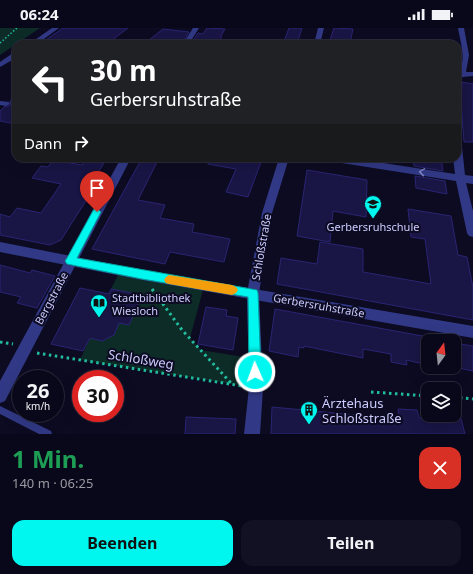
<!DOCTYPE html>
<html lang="de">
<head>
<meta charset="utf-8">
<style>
	:root { --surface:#09081a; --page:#121123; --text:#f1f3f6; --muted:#999aa2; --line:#292939; --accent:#00f7ef }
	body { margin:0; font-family:"Noto Sans",sans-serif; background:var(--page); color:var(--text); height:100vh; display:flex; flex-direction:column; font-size:15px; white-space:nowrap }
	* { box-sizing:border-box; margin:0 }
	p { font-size:13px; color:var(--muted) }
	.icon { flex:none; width:22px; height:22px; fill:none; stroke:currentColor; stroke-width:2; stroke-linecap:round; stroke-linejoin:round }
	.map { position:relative; height:406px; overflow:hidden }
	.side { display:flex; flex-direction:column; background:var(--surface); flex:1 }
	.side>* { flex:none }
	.banner { position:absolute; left:12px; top:12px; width:449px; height:122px; border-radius:12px; box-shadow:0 4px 16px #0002,0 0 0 1px var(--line); background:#202124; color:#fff; overflow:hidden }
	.needle { width:26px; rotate:15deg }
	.controls { position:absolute; left:421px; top:306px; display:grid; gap:8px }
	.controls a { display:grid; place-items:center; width:40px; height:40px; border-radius:8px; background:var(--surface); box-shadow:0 4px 16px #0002,0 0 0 1px var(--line); font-size:20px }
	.speed { position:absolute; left:12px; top:342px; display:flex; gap:8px; font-size:20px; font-weight:700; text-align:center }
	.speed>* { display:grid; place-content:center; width:52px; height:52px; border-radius:50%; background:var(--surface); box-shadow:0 4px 16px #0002,0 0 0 1px var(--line); line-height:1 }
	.speed small { font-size:10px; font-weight:400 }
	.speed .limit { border:6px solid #d22; background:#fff; color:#111 }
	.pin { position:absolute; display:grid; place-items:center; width:34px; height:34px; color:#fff; margin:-41px -17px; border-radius:50% 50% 50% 0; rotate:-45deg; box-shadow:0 0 4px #0007 }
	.pin .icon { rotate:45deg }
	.me { position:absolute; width:44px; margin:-22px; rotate:358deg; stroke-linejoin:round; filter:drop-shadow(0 0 3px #0008) }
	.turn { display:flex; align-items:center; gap:14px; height:84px; padding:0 12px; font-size:18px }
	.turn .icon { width:52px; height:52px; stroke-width:2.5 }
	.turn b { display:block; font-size:28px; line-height:34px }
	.then { display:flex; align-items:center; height:38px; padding:0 12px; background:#0003; gap:8px; font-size:15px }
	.round { display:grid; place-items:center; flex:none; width:42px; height:42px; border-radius:12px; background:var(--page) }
	.overview { display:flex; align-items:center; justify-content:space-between; height:68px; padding:0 12px }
	h1 { font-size:24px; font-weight:700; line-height:30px; color:#1e9e55 }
	.primary-button { display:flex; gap:8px; margin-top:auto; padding:8px 12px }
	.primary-button a { flex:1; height:46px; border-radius:12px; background:var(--accent); color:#111; font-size:16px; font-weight:700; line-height:46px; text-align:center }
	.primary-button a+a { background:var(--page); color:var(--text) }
	.status { display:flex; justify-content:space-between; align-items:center; height:28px; padding:0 20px; background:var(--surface); direction:ltr }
	.status svg { height:11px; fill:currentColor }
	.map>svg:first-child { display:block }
</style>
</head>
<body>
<div class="status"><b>06:24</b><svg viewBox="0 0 49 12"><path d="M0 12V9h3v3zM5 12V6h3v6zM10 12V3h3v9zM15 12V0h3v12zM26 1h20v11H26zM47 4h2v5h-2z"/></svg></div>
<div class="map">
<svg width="473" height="406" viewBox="0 0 473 406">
	<rect width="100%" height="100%" fill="#0c0b22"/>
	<g fill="#0d2c27">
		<path d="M0 0H40L0 27Z"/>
		<path d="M120 243 204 258 190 310 201 322 250 330V359L80 332 90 310 102 313 119 295 129 297 141 268 111 261Z"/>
	</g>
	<g fill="#191545" stroke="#2a2573">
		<path d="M63 0H128L107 16H40Z"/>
		<path d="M207 0 225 1 221 8V16H191L198 5 203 6Z"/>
		<path d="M289 0H302L297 16H283Z"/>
		<path d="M334 0 353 1 350 15 330 12Z"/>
		<path d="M163 1 189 4 182 16H144Z"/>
		<path d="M462 54 473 56V114H464L461 75Z"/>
		<path d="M16 68V96L0 93V83L4 79 11 77 10 73Z"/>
		<path d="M87 130H107L89 159 94 160 61 212 50 217 0 207V186L10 189 17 180 41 185 61 156 32 150 41 138 48 139 53 132 82 137Z"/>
		<path d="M142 130 158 132 138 172 165 177 160 190 194 196 192 204 230 211 224 234 170 224 165 236 92 221Z"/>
		<path d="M208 130H239L261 134 248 169 226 164 236 141 208 136Z"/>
		<path d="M413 130H441L443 143 414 138Z"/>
		<path d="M307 142 367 152 366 189 333 183 330 214 297 208Z"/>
		<path d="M415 148 445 153 447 166 416 160Z"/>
		<path d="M408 181 451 188 458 227 467 229 473 260V292L277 256 281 230 317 236 320 214 363 221V244L431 256 425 211 411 209Z"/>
		<path d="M0 237 30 245 32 242 55 248 37 280 17 275 21 269 0 264Z"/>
		<path d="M80 260 109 266 111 261 142 267 129 297 119 295 114 307 102 313 90 310 83 323 51 316Z"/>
		<path d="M206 279 227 282 226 288 238 290 233 322 198 316Z"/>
		<path d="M275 281 428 309V337L406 332 407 337 391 334V326L363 321V330L304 318V320L299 319 298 329 269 323Z"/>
		<path d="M454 315 473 318V343L454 339Z"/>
		<path d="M272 379 399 391 398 381 417 382 419 390 444 391 443 387H460L465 406H271Z"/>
		<path d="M186 389 236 391 235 406H185Z"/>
	</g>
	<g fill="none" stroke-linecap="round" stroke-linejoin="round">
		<path stroke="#21bda0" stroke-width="1.5" stroke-dasharray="1.5 2" stroke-linecap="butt" d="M0 15 17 0"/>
		<g stroke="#21bda0" stroke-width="3" stroke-dasharray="2.5 3.5" stroke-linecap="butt">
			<path d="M152 261 182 302 231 355"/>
			<path d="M0 314 13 316"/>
			<path d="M37 325 242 358"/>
			<path d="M371 364 428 368"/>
			<path d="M454 369 473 371"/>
		</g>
		<path fill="#313986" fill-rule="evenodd" d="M0 378 51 403 52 406H39L0 386Z"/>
		<g fill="#313986" fill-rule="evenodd">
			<path d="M52 0H59L37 16H29Z"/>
			<path d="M193 0H199L189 16H183Z"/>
			<path d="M318 0H324L320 16H314Z"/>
			<path d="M458 0H464L469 27 466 44H473V48L463 49 457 53C457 46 460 43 462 36 464 24 460 12 458 0Z"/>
			<path d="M13 25H16V30L0 39V34Z"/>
			<path d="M0 73 9 74 10 76 6 78 0 77Z"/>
			<path d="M457 116 462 119 465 147 473 148V156L466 155 473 183V209L469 208 467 205 456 153 329 133 324 130H351L455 146 453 130H457Z"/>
			<path d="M121 130H131L5 373 0 375V353Z"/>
			<path d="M279 130H289L272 185 259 265 263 360 260 406H244L249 360 247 265 262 185Z"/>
		</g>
		<path fill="#313986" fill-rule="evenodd" d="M0 214 142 242 473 298V310L142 252 0 224Z"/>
	</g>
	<defs><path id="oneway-chevron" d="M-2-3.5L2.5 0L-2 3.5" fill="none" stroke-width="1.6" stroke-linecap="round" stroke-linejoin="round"/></defs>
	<use stroke="#7e82c2" href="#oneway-chevron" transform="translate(422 144) rotate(-171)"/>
	<path fill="#00f7ef" stroke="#00a19b" d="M97 180 101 184 77 230 257 262 258 265 261 344 259 348 255 350 251 348 249 344 248 269 142 251 67 236 65 233 67 230 94 181Z"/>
	<path fill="#f59e0b" d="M169 247 232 257 236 259 238 262 236 265 232 267 169 256 166 255 164 252 166 249Z"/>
	<defs>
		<g id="school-pin" transform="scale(0.9)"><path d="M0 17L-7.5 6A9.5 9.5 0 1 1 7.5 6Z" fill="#00f7ef" stroke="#0c0b22"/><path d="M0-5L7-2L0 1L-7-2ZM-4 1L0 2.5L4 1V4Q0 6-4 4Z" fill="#111"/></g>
		<g id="library-pin" transform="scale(0.9)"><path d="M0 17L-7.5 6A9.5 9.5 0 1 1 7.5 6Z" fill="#00f7ef" stroke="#0c0b22"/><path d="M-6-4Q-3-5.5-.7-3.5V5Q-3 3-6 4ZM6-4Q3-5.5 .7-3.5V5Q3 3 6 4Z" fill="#111"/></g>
		<g id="building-pin" transform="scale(0.9)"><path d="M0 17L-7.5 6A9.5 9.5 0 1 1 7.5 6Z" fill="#00f7ef" stroke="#0c0b22"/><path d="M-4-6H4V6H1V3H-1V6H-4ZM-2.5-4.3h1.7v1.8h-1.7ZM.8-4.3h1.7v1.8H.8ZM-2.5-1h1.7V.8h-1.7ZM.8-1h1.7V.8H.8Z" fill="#111"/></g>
	</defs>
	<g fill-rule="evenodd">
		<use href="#school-pin" x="373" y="176"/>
		<use href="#library-pin" x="99" y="275"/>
		<use href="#building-pin" x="309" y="382"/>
	</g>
	<g text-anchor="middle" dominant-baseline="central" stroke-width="4" stroke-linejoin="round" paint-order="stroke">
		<g font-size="11" fill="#ccf" stroke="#0c0b22">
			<text x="373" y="198">Gerbersruhschule</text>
			<text x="112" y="269" text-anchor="start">Stadtbibliothek<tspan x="112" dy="13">Wiesloch</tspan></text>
		</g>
		<g font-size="11" fill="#ccf" stroke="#0c0b22">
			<text transform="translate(261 219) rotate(-80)">Schloßstraße</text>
			<text transform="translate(51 270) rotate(-62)">Bergstraße</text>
			<text transform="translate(319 277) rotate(10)">Gerbersruhstraße</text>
		</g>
		<g font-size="13" fill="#ccf" stroke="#0c0b22">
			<text transform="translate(141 331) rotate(9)">Schloßweg</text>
		</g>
		<g font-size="13" fill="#ccf" stroke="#0c0b22" text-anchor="start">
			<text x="322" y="375">Ärztehaus<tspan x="322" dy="15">Schloßstraße</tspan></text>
		</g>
	</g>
</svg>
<div class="controls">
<a><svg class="needle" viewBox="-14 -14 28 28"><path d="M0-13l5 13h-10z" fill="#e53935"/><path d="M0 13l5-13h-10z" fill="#999aa2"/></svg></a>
<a><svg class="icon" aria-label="layers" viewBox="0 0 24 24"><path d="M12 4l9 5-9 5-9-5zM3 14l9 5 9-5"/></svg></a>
</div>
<div class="speed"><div>26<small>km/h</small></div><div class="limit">30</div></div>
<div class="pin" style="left:97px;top:184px;background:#d93025"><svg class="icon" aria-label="arrive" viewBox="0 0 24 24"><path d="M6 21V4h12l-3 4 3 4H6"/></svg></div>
<svg class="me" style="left:255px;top:344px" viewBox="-20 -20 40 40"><circle r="17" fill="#00f7ef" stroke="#fff" stroke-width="3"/><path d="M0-11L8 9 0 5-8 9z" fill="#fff"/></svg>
<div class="banner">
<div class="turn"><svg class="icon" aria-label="left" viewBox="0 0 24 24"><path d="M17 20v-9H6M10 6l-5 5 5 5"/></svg><div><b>30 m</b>Gerbersruhstraße</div></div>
<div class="then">Dann<svg class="icon" aria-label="right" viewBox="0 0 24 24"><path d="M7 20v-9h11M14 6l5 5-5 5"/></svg></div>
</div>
</div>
<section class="side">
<div class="overview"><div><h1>1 Min.</h1><p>140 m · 06:25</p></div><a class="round" style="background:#d93025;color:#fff"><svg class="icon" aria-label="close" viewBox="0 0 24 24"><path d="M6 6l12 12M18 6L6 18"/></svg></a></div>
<div class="primary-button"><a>Beenden</a><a>Teilen</a></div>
</section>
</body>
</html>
